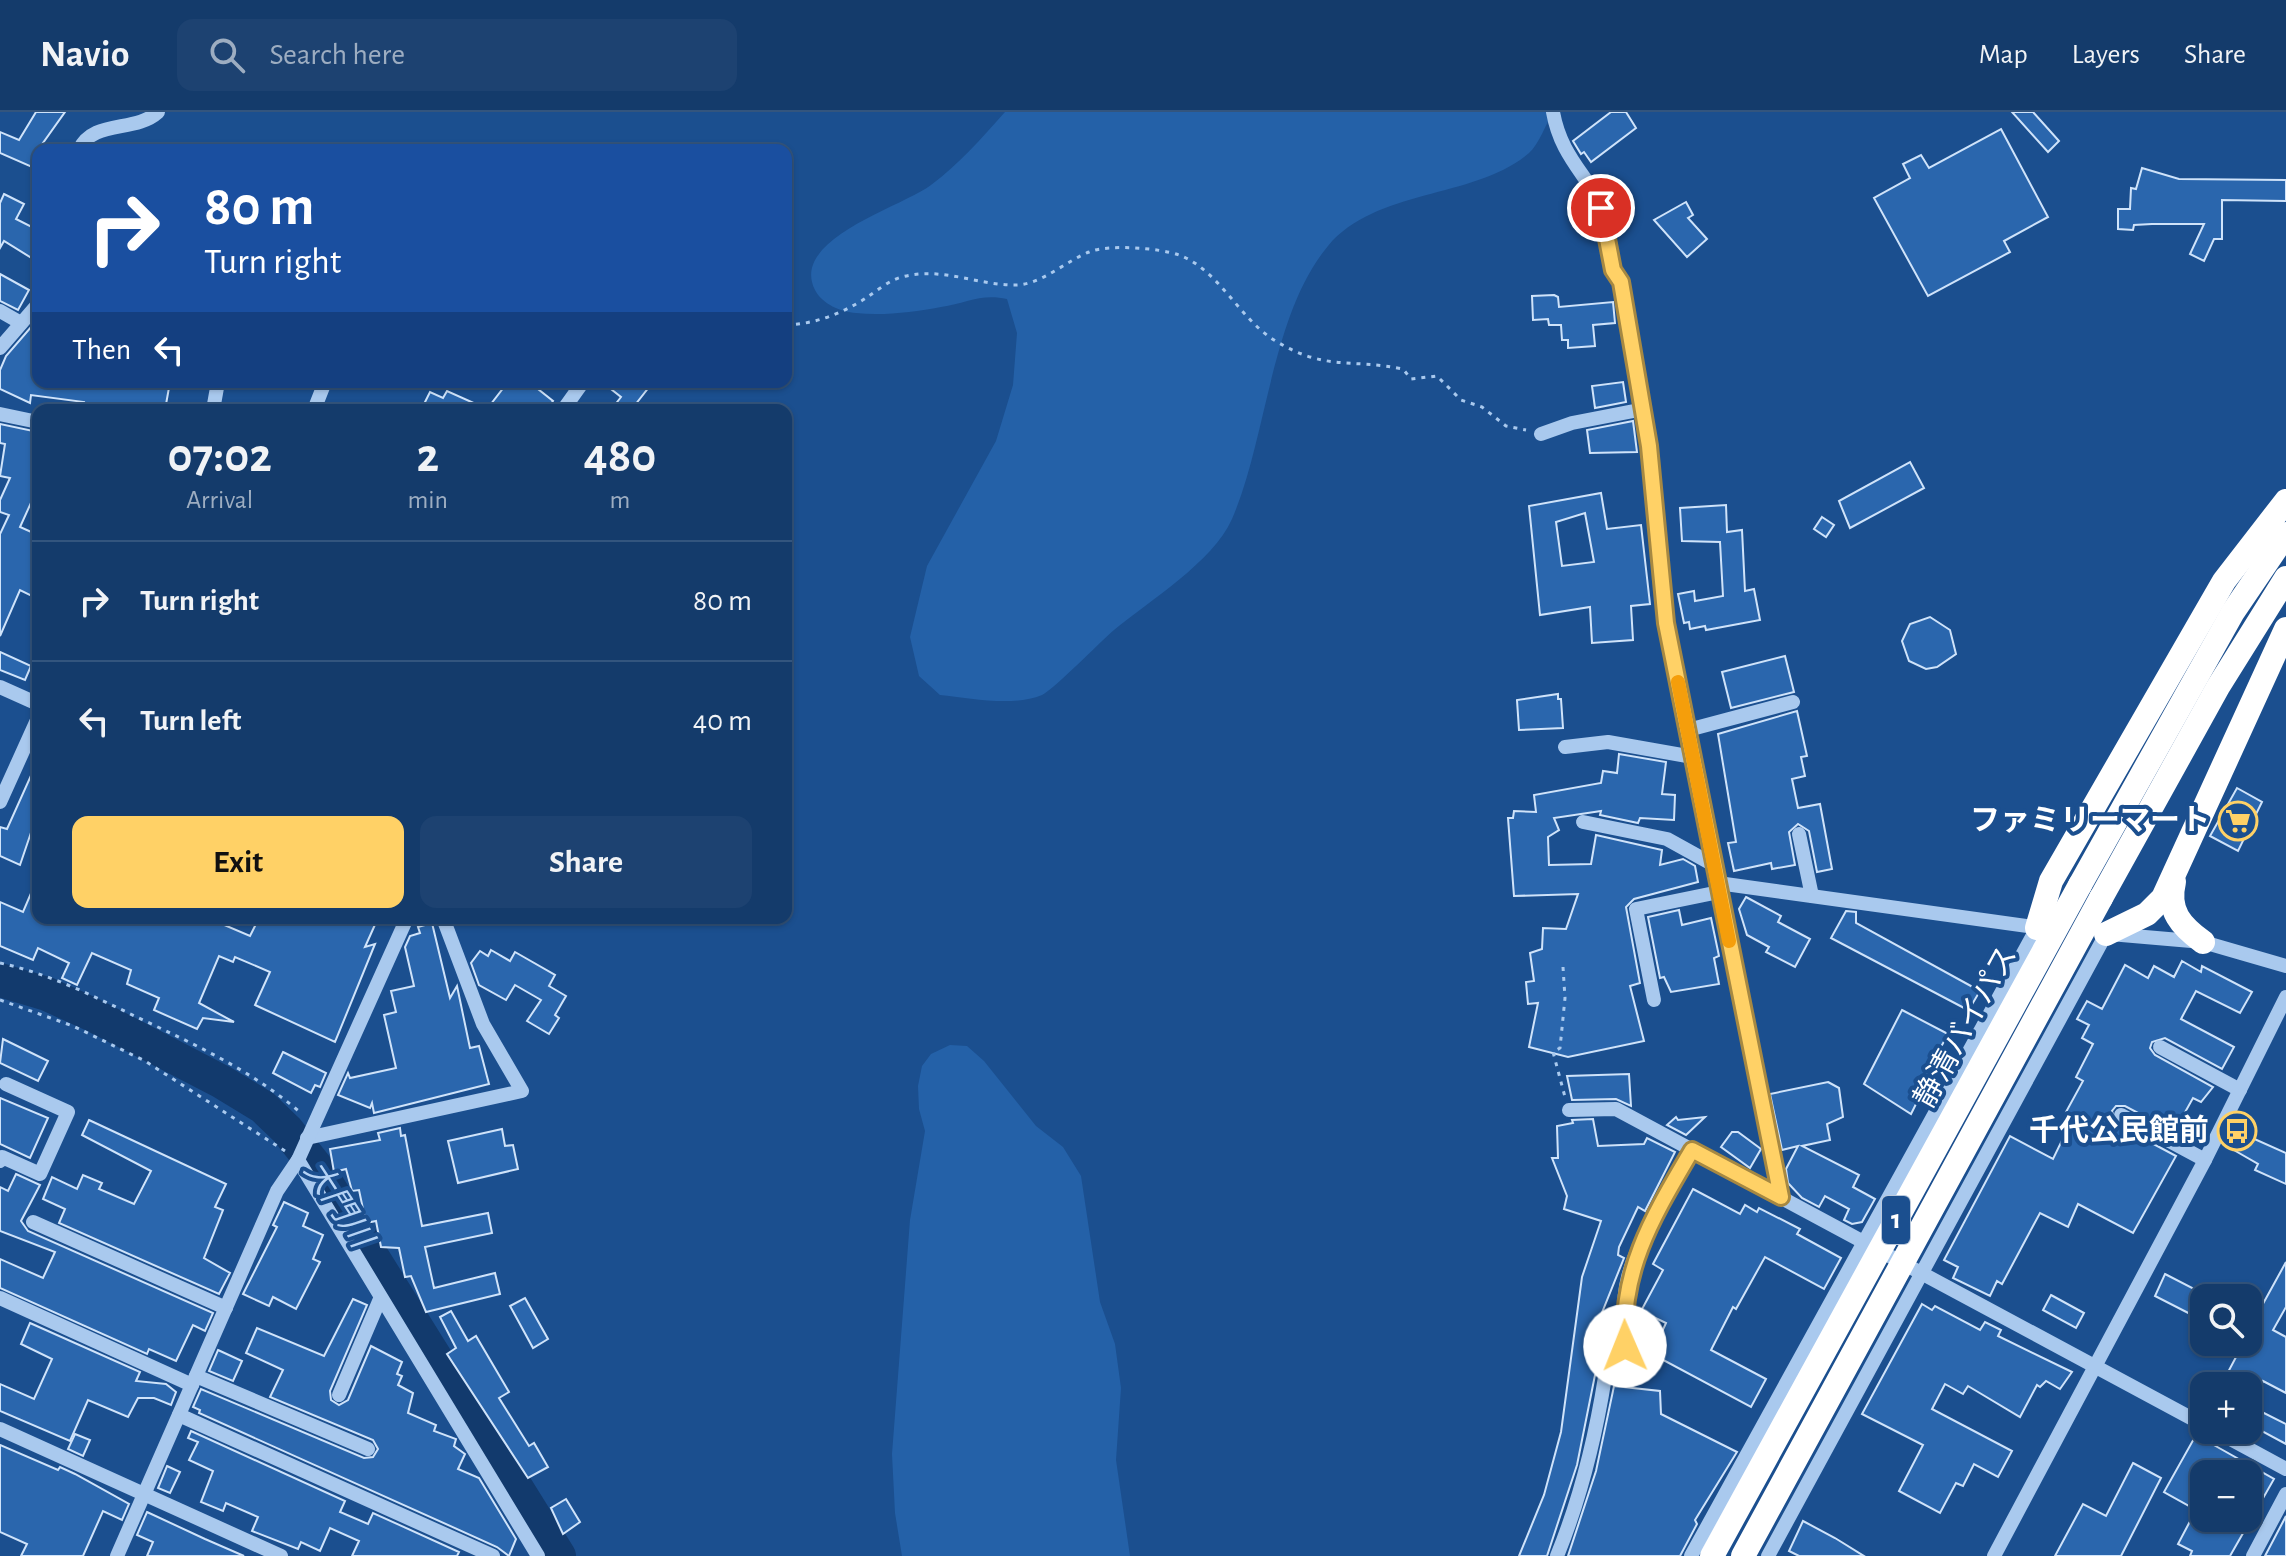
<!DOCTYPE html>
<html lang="en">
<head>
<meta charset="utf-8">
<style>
	:root { --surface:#143b6b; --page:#1d4271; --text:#f1f3f6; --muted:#9dadc1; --line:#33557e; --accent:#ffd166 }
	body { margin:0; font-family:"Alegreya Sans","Noto Sans JP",sans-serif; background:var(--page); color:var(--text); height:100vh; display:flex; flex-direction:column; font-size:30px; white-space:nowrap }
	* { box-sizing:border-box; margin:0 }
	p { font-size:26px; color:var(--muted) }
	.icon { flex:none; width:44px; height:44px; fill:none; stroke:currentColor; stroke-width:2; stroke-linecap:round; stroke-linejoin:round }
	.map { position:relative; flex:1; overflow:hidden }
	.side { position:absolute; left:32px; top:292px; width:760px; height:520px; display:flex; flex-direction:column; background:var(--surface); border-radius:16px; box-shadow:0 2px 6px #0004,0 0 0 2px var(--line) }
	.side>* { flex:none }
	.banner { position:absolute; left:32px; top:32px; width:760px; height:244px; border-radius:16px; box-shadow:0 2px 6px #0004,0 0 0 2px var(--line); background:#1a4fa0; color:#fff; overflow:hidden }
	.fabs { position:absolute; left:2190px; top:1172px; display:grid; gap:16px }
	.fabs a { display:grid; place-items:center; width:72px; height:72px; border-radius:16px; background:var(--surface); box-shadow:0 2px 6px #0004,0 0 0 2px var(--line); font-size:40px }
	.pin { position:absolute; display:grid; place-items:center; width:68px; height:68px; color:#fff; margin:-34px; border:4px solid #fff; border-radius:50%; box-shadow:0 2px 8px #0007 }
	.me { position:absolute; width:88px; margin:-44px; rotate:359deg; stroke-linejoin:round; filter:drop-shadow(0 0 6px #0008) }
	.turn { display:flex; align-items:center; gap:28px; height:168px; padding:0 40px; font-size:36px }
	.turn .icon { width:104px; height:104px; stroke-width:2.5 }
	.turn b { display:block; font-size:56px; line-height:68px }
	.then { display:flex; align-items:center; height:76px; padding:0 40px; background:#0003; gap:16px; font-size:30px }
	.eta { display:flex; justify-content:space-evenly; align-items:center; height:136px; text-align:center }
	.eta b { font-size:48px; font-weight:600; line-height:56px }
	.cta { display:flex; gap:16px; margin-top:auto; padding:16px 40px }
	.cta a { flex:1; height:92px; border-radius:16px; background:var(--accent); color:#111; font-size:32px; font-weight:600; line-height:92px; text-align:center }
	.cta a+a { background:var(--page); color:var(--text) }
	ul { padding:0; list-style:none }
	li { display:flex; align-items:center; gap:24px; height:120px; padding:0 40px; border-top:2px solid var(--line) }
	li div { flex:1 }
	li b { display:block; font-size:30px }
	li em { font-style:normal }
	header { display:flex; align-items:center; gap:48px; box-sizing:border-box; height:112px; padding:0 40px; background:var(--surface); border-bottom:2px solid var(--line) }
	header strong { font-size:38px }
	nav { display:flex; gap:44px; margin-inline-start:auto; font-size:28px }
	.search { width:560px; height:72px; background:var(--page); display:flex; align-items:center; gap:20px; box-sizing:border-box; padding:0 28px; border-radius:16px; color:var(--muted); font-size:30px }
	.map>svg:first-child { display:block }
</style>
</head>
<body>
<header>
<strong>Navio</strong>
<div class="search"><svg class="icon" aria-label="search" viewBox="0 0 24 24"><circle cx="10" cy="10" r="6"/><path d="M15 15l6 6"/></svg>Search here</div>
<nav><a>Map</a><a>Layers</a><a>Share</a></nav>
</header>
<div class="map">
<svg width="2286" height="1444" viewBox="0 0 2286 1444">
	<rect width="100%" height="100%" fill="#1b4f8f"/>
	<g fill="#2461a8">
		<path d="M1005 0H1553C1546 12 1539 32 1529 41 1476 87 1376 76 1328 134 1271 202 1267 326 1232 407 1213 450 1149 489 1114 518 1099 531 1054 577 1042 583 1013 595 970 586 940 583L919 564 910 525 927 454 996 329 1013 273 1017 221 1007 187C982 181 966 191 941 195 914 200 883 204 856 201 841 200 822 192 815 178 789 127 902 95 931 73 959 52 981 27 1005 0Z"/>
		<path d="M950 933 967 934 984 949 1036 1014 1063 1035 1081 1064 1100 1190 1115 1232 1121 1276 1116 1348 1130 1444H902L895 1401 892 1342 910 1108 925 1019 919 997 918 974 922 954 931 942Z"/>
	</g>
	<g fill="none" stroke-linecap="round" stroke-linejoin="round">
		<path stroke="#123a6d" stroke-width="34" d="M0 868 47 882 91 902 222 970 263 995 287 1018 317 1056 559 1444"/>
	</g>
	<g fill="#2a66ad" stroke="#cfe3fa" stroke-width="2" fill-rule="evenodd">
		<path d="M36 0H65L38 38 32 55 0 41V20L19 28Z"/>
		<path d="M1611 0H1626L1636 16 1591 50 1584 40 1581 42 1573 29Z"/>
		<path d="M2012 0H2033L2059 29 2048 40Z"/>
		<path d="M2001 17 2048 105 2004 129 2010 140 1928 184 1874 86 1910 66 1903 52 1921 43 1929 56Z"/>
		<path d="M2142 56 2179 67 2286 68V89L2222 88V127H2214L2204 149 2190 142 2204 112H2152L2134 113 2133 118 2118 117V97H2130L2131 76 2136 77Z"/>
		<path d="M4 82 24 92 16 107 38 118V150L4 129 0 136V91Z"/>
		<path d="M1686 90 1693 103 1688 106 1707 127 1687 145 1654 108Z"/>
		<path d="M0 162 29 178 18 198 0 189Z"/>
		<path d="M1554 183 1558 185 1559 195 1613 190 1615 211 1593 213 1595 234 1568 236V228H1562L1561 213H1549L1548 207 1533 208 1532 184Z"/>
		<path d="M38 207V270H170L165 298H83L84 290 31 283 30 291 0 277V258L6 244Z"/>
		<path d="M508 270H543L538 277 553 289 546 298H421L430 280 443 286 447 279 487 297Z"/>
		<path d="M602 270H653L631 298H611L621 285Z"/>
		<path d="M1623 270 1626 290 1595 296 1592 274Z"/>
		<path d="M1633 309 1637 340 1590 341 1587 318Z"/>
		<path d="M0 312 38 320V382H35L20 415 38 423V487L20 478 0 524V422L9 403 0 400V388L10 366 0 364 5 332 0 331Z"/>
		<path d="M1910 350 1924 376 1850 416 1839 389Z"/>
		<path d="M1601 381 1607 417 1641 413 1650 492 1631 494 1633 528 1592 531 1590 495 1540 503 1529 394ZM1585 401 1594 450 1562 454 1556 410Z"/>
		<path d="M1726 393 1727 420 1742 418 1745 479 1754 477 1760 508 1706 518 1705 514 1690 517 1689 510 1684 511 1678 482 1694 479 1695 489 1723 484 1720 430 1682 429 1680 396Z"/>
		<path d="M1822 405 1834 413 1826 425 1814 417Z"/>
		<path d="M1930 505 1950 518 1956 542 1937 555 1926 557 1909 549 1902 529 1910 512Z"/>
		<path d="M0 540 31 554 25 568 0 558Z"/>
		<path d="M1785 544 1794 580 1731 596 1722 560Z"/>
		<path d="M1558 582V587H1561L1563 616 1519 618 1517 588Z"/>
		<path d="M1797 599 1807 644 1801 645 1805 664 1792 667 1798 696 1820 692 1832 757 1817 760 1809 719 1798 712 1789 720 1795 753 1772 757 1771 751 1734 759 1728 731 1736 730 1718 622Z"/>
		<path d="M1619 642 1666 650 1662 682 1675 683 1674 708 1640 706 1638 711 1600 703 1601 699 1554 706 1559 718 1548 725 1549 753 1591 752 1596 723 1662 738 1660 753 1683 747 1695 754 1698 770 1634 787 1626 795 1640 871 1630 874 1644 929 1568 945 1529 935 1538 891 1528 892 1526 870 1534 869 1530 841 1542 837 1543 816 1566 817 1578 782 1514 784 1508 706H1513L1514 699 1536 700 1534 683 1601 671 1603 659 1617 661Z"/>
		<path d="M38 648V700L20 753 0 744V715L7 717Z"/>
		<path d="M2237 676 2262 690 2238 739 2210 724Z"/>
		<path d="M38 765V806H208L250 824 259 806H378L365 835 375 832 335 930 255 893 270 860 235 845 233 850 219 844 199 891 234 910 203 906 197 917 154 898 159 886 127 872 131 858 92 841 77 873 62 866 69 851 38 836 33 848 0 834V790L23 800Z"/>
		<path d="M1746 785 1781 804 1778 810 1810 827 1795 855 1766 840 1769 835 1747 823 1739 797Z"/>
		<path d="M1679 798 1682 813 1711 806 1719 844 1714 846 1719 872 1671 880 1664 865 1660 866 1648 805Z"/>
		<path d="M1846 799 1856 800V811L1980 879 1971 894 1966 897 1831 826Z"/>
		<path d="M432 811 450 886 457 874 470 936 479 934 489 972 374 1001 372 991 370 996 338 983 348 961 350 966 396 956 384 903 396 900 391 879 414 874 405 835 410 824 420 821 418 815Z"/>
		<path d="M491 838 510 849 515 840 555 863 549 874 566 884 555 903 559 906 549 922 527 909 541 888 515 873 506 888 479 873 471 851 480 839 488 844Z"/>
		<path d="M2182 849 2201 860 2202 854 2252 880 2240 901 2196 879 2181 907 2234 935 2222 957 2165 926 2152 930 2150 936 2155 943 2213 975 2201 990 2193 986 2174 1020 2125 994H2116L2112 999 2116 1012 2176 1044 2133 1121 2078 1092 2068 1115 2040 1101 2002 1172 1997 1169 1990 1184 1953 1166 1958 1155 1944 1148 2010 1024 2053 1047 2071 1010 2065 1007 2066 1000 2083 969 2076 965 2093 932 2082 926 2089 913 2077 907 2087 889 2102 897 2125 853 2148 866 2154 854 2174 865Z"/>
		<path d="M1902 898 1948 922 1921 972 1925 974 1911 1002 1864 972Z"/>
		<path d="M3 927 48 949 38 969 0 951Z"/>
		<path d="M283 940 326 961 320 975 315 973 311 981 273 961Z"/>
		<path d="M1629 962 1631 994 1616 987 1572 988 1567 964Z"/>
		<path d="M1828 970 1839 976 1843 1005 1827 1012 1830 1028 1802 1034 1859 1063 1853 1075 1875 1087 1862 1110 1852 1112 1844 1108 1849 1097 1825 1084 1819 1095 1802 1086 1788 1071 1786 1057 1798 1034 1782 1038 1770 982Z"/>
		<path d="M0 986 48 1006 30 1046 0 1032Z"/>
		<path d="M1676 1005 1678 1008 1705 1005 1686 1023 1667 1013Z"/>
		<path d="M1593 1007 1598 1034 1644 1032 1647 1026 1675 1040 1645 1099 1638 1095 1619 1135 1618 1143 1624 1146 1591 1228 1607 1235 1605 1255 1595 1263 1577 1353 1547 1444H1519L1544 1383 1561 1320 1582 1165 1601 1109 1564 1097 1567 1084 1552 1046H1558L1557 1014 1573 1011 1572 1008Z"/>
		<path d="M89 1008 226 1072 215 1095 223 1098 204 1146 230 1161 219 1182 59 1111 65 1097 43 1087 52 1065 77 1077 83 1063 102 1071 99 1077 134 1092 151 1059 82 1023Z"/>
		<path d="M400 1016 401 1024 405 1023 422 1114 488 1101 492 1121 425 1135 434 1176 495 1161 500 1182 426 1200 411 1164 405 1165 399 1136 381 1135 376 1109 366 1111 359 1078 352 1079 346 1057 334 1060 330 1037 380 1028 378 1021Z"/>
		<path d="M502 1017 505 1034 513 1033 518 1057 458 1071 448 1029Z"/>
		<path d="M1732 1020H1738L1761 1037 1750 1056 1721 1035Z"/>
		<path d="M2241 1021 2286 1041V1072L2255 1058 2258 1052 2232 1037Z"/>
		<path d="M16 1062 40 1073 21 1109 28 1119 213 1201 205 1219 193 1213 176 1249 149 1237 147 1242 0 1176V1147L43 1166 55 1140 0 1119V1075L8 1079Z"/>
		<path d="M1693 1077 1740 1102 1745 1093 1757 1100 1759 1096 1800 1117 1797 1122 1841 1146 1824 1177 1765 1145 1736 1197 1733 1195 1711 1238 1766 1267 1751 1295 1652 1242 1666 1211 1641 1199 1663 1158 1653 1152Z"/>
		<path d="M284 1090 308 1101 303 1114 323 1123 313 1147 320 1150 296 1197 273 1185 269 1194 243 1182 277 1115 273 1113Z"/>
		<path d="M2286 1150V1195L2273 1218 2286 1225V1281L2263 1269 2259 1278 2227 1262 2244 1230H2248V1219Z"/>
		<path d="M2165 1162 2204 1182V1209L2155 1184Z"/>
		<path d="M2051 1183 2084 1201 2076 1216 2043 1198Z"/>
		<path d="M525 1186 548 1227 533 1236 510 1194Z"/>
		<path d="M353 1187 367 1193 330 1279 331 1288 339 1293 348 1288 371 1234 402 1250 397 1262 402 1264 398 1273 413 1281 408 1301 436 1313 434 1319 456 1327 454 1334 465 1342 458 1357 479 1366 516 1427 509 1444 497 1435 199 1301 200 1298 193 1295 201 1277 364 1346 373 1345 378 1337 373 1328 270 1285 283 1258 246 1241 257 1216 324 1244Z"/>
		<path d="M1922 1192 1932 1198 1935 1194 1980 1218 1985 1210 2001 1218 1998 1224 2072 1260 2060 1277 2046 1269 2040 1275 2037 1273 2020 1305 1968 1274 1963 1282 1945 1272 1932 1297 2012 1339 1998 1365 1974 1352 1963 1374 1956 1371 1940 1401 1899 1379 1923 1333 1862 1302Z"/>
		<path d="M451 1199 468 1229 476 1224 509 1280 499 1286 529 1334 534 1331 548 1355 528 1366 447 1242 456 1236 440 1205Z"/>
		<path d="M30 1211 140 1260 136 1269 166 1272 176 1280 171 1293 154 1286H138L128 1305 88 1288 70 1329 0 1299V1272L34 1287 52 1247 21 1232Z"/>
		<path d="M218 1238 242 1249 233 1269 209 1259Z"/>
		<path d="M1614 1274 1660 1279 1661 1302 1737 1340 1695 1408 1697 1412 1680 1444H1568L1596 1359Z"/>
		<path d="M2248 1293 2286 1312V1332L2262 1319 2259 1324 2248 1319Z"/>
		<path d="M191 1319 345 1389 340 1400 368 1412 373 1401 459 1440 457 1444H352L359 1429 330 1416 320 1439 301 1430 298 1437 252 1419 258 1405 226 1391 223 1399 201 1390 213 1359 189 1348 198 1330 188 1326Z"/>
		<path d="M75 1322 90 1328 83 1344 68 1337Z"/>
		<path d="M2196 1323 2274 1367 2230 1444H2190L2192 1439 2178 1432 2196 1398 2164 1380ZM2204 1362H2248V1406H2204Z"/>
		<path d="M0 1333 58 1358 60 1355 75 1362 129 1392 122 1408 103 1399 83 1444H21L27 1432 0 1420Z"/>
		<path d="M2133 1351 2161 1366 2121 1444H2055L2083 1392 2106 1404Z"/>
		<path d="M167 1354 180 1360 170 1381 158 1376Z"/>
		<path d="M566 1387 580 1410 563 1422 551 1396Z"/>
		<path d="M147 1400 205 1427 244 1444H147L153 1430 137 1423Z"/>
		<path d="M2286 1404V1444H2265Z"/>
		<path d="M1803 1409 1835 1426 1864 1444H1799L1789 1439Z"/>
	</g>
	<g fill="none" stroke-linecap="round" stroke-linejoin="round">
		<g stroke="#a9c9ee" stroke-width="3" stroke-dasharray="4 6" stroke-linecap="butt">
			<path d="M786 213C815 212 841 202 866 186 877 179 889 168 902 165 943 154 978 174 1017 173 1042 172 1066 149 1089 140 1108 132 1160 136 1179 143 1219 158 1239 206 1274 228 1326 260 1350 246 1403 257L1411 267 1437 264 1461 288 1482 295 1506 314 1526 318"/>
			<path d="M0 851C51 862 97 886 143 908 200 935 254 960 302 1002"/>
			<path d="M1563 855 1565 886 1560 936 1553 940 1565 985"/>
			<path d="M0 888 73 914 145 949 285 1039"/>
		</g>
		<g stroke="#a9c9ee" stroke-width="14">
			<path d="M1553 0C1562 51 1595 67 1607 110 1612 131 1609 151 1621 170L1649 334 1666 511 1781 1085"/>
			<path d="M79 38C93 7 135 21 158 0"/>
			<path d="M0 199 21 211"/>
			<path d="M0 236 38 192"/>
			<path d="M213 298 218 270"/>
			<path d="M314 298 325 270"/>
			<path d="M563 298 583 270"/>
			<path d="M0 302 38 310"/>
			<path d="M1541 322 1572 311 1644 297"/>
			<path d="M0 575 38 592"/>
			<path d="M1688 618 1793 590"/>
			<path d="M1565 635 1608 630 1693 645"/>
			<path d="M0 690 38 606"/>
			<path d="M1583 710 1667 727 1714 753"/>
			<path d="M1799 722 1812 784"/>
			<path d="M1718 771 2041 816"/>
			<path d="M2110 822 2203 830 2286 854"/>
			<path d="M1654 888 1636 797 1719 780"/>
			<path d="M2160 935 2240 978"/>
			<path d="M1569 998 1616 997 2204 1313"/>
			<path d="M2121 1003 2205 1048"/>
			<path d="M307 1026 522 979 483 912 443 806"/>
			<path d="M298 1048 538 1444"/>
			<path d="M0 1049 2 1045 40 1062 68 1000 6 972"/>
			<path d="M33 1110 226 1196"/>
			<path d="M0 1186 192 1273"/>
			<path d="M196 1264 368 1337"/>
			<path d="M339 1283 380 1187"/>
			<path d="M179 1303 493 1444"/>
			<path d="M0 1317 281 1444"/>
			<path d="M2214 1318 2286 1357"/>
			<path d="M117 1444 277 1079 298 1048 407 806"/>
			<path d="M1557 1444C1581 1385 1595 1328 1605 1265L1628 1263C1625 1231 1620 1197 1628 1165 1639 1123 1670 1076 1692 1038"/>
			<path d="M1691 1444 2037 816"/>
			<path d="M1768 1444 2106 822"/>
			<path d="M1994 1444 2205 1048 2286 885"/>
			<path d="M2253 1444 2286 1382"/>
		</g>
		<g stroke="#fff" stroke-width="24">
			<path d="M2174 770C2167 799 2181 814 2203 830"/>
			<path d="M2080 773 2233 500 2286 422"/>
			<path d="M2101 786 2218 575 2286 466"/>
			<path d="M2037 816 2051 769 2224 469 2286 389"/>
			<path d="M2106 822 2147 802 2163 786 2286 517"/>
		</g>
		<g stroke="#fff" stroke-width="24">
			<path d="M1712 1444 2080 773"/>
			<path d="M1743 1444 2101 786"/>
		</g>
	</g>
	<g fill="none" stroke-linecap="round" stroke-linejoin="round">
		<g stroke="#a68842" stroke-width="20">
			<path id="route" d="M1601 96 1613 158 1621 170 1649 334 1666 511 1781 1085 1692 1038C1654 1103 1620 1157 1625 1234"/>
		</g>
		<use href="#route" stroke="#ffd166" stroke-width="14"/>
		<path stroke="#f59e0b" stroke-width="14" d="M1678 570 1729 829"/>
	</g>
	<defs>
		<g id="supermarket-ring" transform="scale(2)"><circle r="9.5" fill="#1b4f8f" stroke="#ffd166" stroke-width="1.5"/><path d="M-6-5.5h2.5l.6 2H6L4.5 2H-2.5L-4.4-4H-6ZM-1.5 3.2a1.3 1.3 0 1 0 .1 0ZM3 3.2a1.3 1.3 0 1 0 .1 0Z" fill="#ffd166"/></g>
		<g id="bus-ring" transform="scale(2)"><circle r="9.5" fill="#1b4f8f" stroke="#ffd166" stroke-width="1.5"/><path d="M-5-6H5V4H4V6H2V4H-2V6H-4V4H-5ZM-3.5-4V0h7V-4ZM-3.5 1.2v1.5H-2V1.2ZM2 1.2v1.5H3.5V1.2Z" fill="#ffd166"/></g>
	</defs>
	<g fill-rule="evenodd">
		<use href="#supermarket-ring" x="2238" y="709"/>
		<use href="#bus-ring" x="2237" y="1019"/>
	</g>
	<g text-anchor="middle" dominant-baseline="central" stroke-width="8" stroke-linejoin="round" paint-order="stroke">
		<rect fill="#1b4f8f" stroke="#bbcadd" stroke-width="2" x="1882" y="1084" width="28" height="48" rx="6"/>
		<g font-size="28" font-weight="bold" fill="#fff">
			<text x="1896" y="1108">1</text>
		</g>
		<g font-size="30" font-weight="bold" fill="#fff" stroke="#1b4f8f" text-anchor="end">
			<text x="2210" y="709">ファミリーマート</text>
			<text x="2209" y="1019">千代公民館前</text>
		</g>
		<g font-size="30" fill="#fff" stroke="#1b4f8f">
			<text transform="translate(1966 915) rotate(-61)">静清バイパス</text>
		</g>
		<g font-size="32" font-style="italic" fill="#b5d3f5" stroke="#1b4f8f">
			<text transform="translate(338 1092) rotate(57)">大門川</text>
		</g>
	</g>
</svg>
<div class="fabs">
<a><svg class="icon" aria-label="search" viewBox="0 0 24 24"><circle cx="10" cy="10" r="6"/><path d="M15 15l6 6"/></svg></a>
<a>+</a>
<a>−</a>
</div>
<div class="pin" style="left:1601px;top:96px;background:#d93025"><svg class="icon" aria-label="arrive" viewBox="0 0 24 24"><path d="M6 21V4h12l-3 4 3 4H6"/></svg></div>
<svg class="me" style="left:1625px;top:1234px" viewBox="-20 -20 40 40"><circle r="19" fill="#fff"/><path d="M0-13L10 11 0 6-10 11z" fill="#ffd166"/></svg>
<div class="banner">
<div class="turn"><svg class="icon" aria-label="right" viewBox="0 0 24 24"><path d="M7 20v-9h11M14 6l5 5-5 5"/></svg><div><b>80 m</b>Turn right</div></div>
<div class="then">Then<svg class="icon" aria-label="left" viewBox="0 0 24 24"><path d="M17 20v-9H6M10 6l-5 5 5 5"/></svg></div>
</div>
<section class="side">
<div class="eta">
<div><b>07:02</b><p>Arrival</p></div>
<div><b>2</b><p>min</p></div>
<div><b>480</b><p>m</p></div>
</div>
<ul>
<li><svg class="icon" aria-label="right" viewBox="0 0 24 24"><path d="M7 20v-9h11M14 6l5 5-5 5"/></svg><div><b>Turn right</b></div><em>80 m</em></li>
<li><svg class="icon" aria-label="left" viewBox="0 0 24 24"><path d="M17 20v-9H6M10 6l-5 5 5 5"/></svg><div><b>Turn left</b></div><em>40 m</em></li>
</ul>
<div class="cta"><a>Exit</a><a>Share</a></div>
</section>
</div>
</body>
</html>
